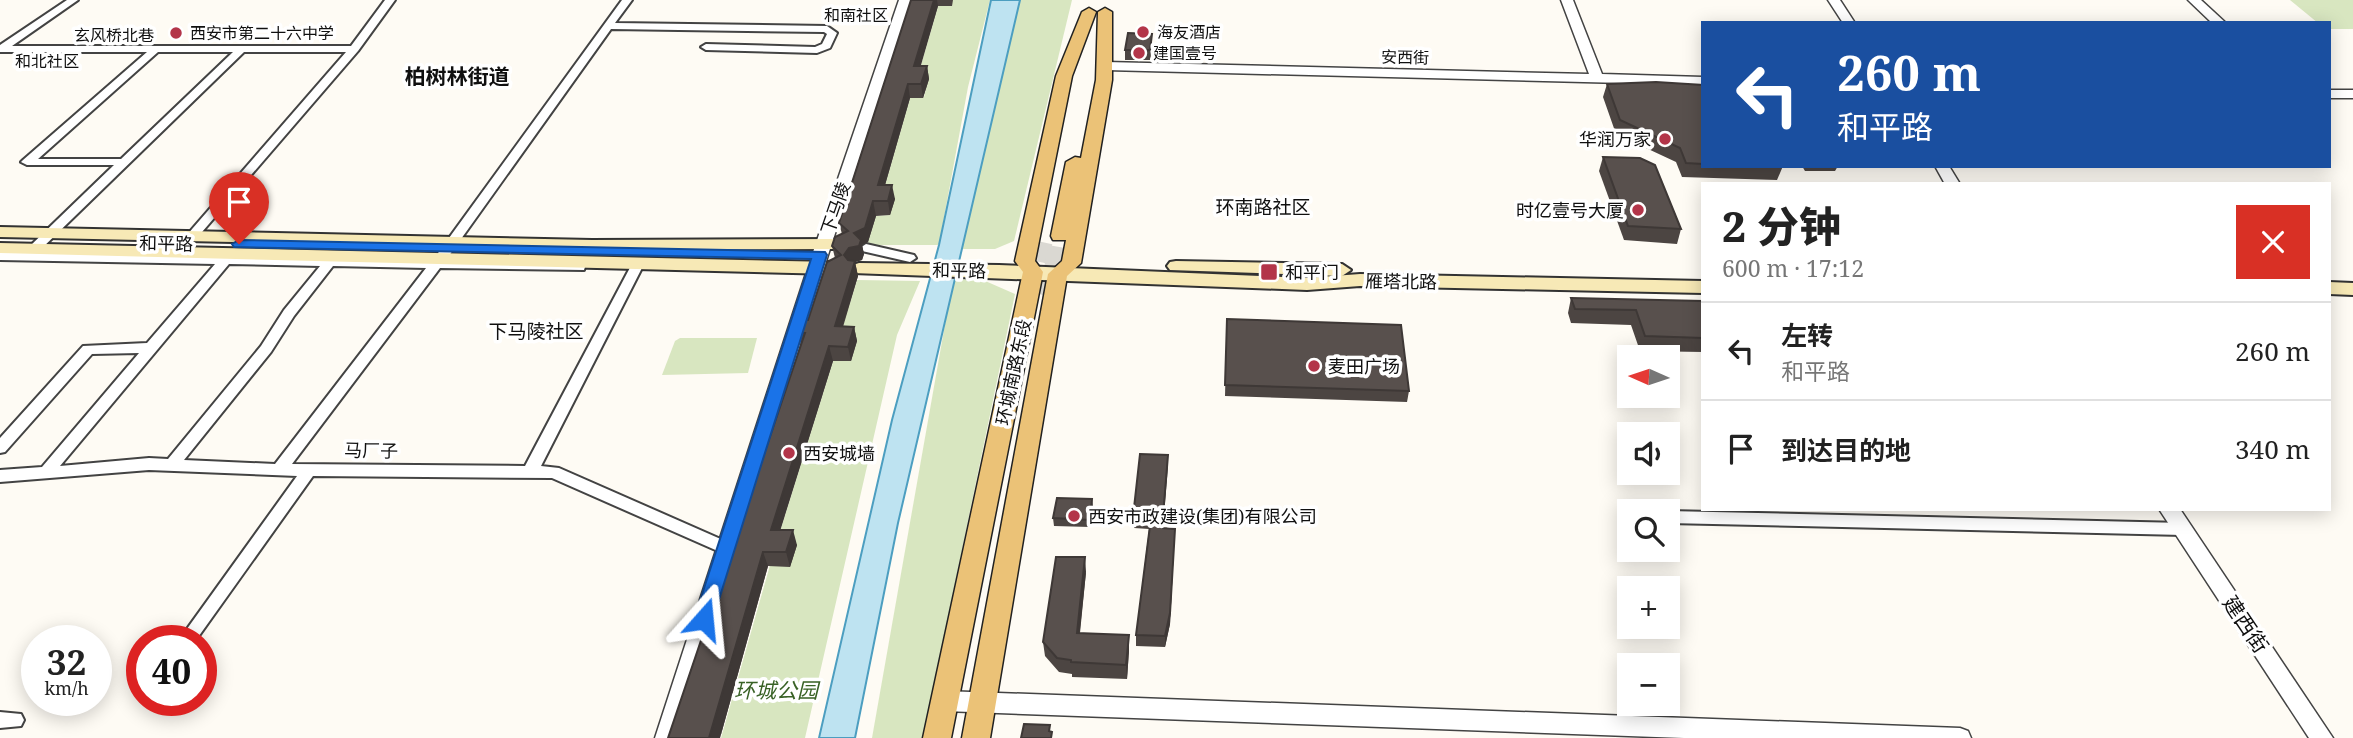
<!DOCTYPE html>
<html lang="zh">
<head>
<meta charset="utf-8">
<style>
	:root { --surface:#fff; --page:#f6f6f6; --text:#222; --muted:#767676; --line:#e0e0e0 }
	body { margin:0; font-family:"Noto Serif","Noto Sans SC",serif; background:var(--page); color:var(--text); height:100vh; display:flex; flex-direction:column; font-size:26px; white-space:nowrap }
	* { box-sizing:border-box; margin:0 }
	p { font-size:23px; color:var(--muted) }
	.icon { flex:none; width:38px; height:38px; fill:none; stroke:currentColor; stroke-width:2; stroke-linecap:round; stroke-linejoin:round }
	.map { position:relative; flex:1; overflow:hidden }
	.sheet { position:absolute; left:1701px; top:182px; width:630px; height:329px; display:flex; flex-direction:column; background:var(--surface); border-radius:0px; box-shadow:0 4px 18px #0003 }
	.sheet>* { flex:none }
	.banner { position:absolute; left:1701px; top:21px; width:630px; height:147px; border-radius:0px; box-shadow:0 4px 18px #0003; background:#1a4fa0; color:#fff; overflow:hidden }
	.needle { width:46px; rotate:273deg }
	.controls { position:absolute; left:1617px; top:345px; display:grid; gap:14px }
	.controls a { display:grid; place-items:center; width:63px; height:63px; border-radius:0px; background:var(--surface); box-shadow:0 4px 18px #0003; font-size:35px }
	.speed { position:absolute; left:21px; top:625px; display:flex; gap:14px; font-size:35px; font-weight:700; text-align:center }
	.speed>* { display:grid; place-content:center; width:91px; height:91px; border-radius:50%; background:var(--surface); box-shadow:0 4px 18px #0003; line-height:1 }
	.speed small { font-size:18px; font-weight:400 }
	.speed .limit { border:10px solid #d22; background:#fff; color:#111 }
	.pin { position:absolute; display:grid; place-items:center; width:60px; height:60px; color:#fff; margin:-72px -30px; border-radius:50% 50% 50% 0; rotate:-45deg; box-shadow:0 0 7px #0007 }
	.pin .icon { rotate:45deg }
	.me { position:absolute; width:77px; margin:-38px; rotate:18deg; stroke-linejoin:round; filter:drop-shadow(0 0 5px #0008) }
	.turn { display:flex; align-items:center; gap:24px; height:147px; padding:0 21px; font-size:32px }
	.turn .icon { width:91px; height:91px; stroke-width:2.5 }
	.turn b { display:block; font-size:49px; line-height:60px }
	.round { display:grid; place-items:center; flex:none; width:74px; height:74px; border-radius:0px; background:var(--page) }
	.overview { display:flex; align-items:center; justify-content:space-between; height:119px; padding:0 21px }
	h1 { font-size:42px; font-weight:800; line-height:52px }
	ul { padding:0; list-style:none }
	li { display:flex; align-items:center; gap:21px; height:98px; padding:0 21px; border-top:2px solid var(--line) }
	li div { flex:1 }
	li b { display:block; font-size:26px }
	li em { font-style:normal }
	.map>svg:first-child { display:block }
</style>
</head>
<body>
<div class="map">
<svg width="2353" height="738" viewBox="0 0 2353 738">
	<rect width="100%" height="100%" fill="#fefbf4"/>
	<g fill="#d8e6c0">
		<path d="M953 0H990L968 87 939 245H867L876 216 890 215 881 199 910 98 924 97 928 80 917 79 938 6Z"/>
		<path d="M1020 0H1072L1014 241 995 249H961Z"/>
		<path d="M2290 0H2353V29H2329V23H2318Z"/>
		<path d="M953 279 983 280 1015 294 923 738H872Z"/>
		<path d="M857 280 920 281 897 335 805 738H721L776 544 833 361H851L857 341H838Z"/>
		<path d="M680 338H757L748 373 662 375 675 341Z"/>
	</g>
	<path fill="#bee3f1" stroke="#4c9ec0" stroke-width="2" d="M991 0H1020L898 523 855 738H819L892 420 939 245Z"/>
	<g fill="none" stroke-linecap="round" stroke-linejoin="round">
		<g stroke="#dad8d2" stroke-width="20" stroke-dasharray="20 10" stroke-linecap="butt">
			<path d="M1032 291 1044 235"/>
			<path d="M1049 296 1060 236"/>
		</g>
		<g stroke="#434343" stroke-width="4">
			<g id="minor">
				<path d="M67 0H78L12 46H351L385 0H395L358 51 196 239H188L186 236 346 52H244L38 252 35 253 222 256 228 253 234 256 326 258 332 255 338 258 433 260 622 0H632L615 23 827 26 837 33 830 48 817 53 706 50 701 47 706 44 815 47 822 44 827 34 824 32 611 29 446 260 579 263 584 264 585 267 584 270 440 268 292 464 525 466 633 262 639 258 645 262 541 466 559 468 732 544 734 548 732 552 726 554 720 552 552 478 313 476 196 640H179L297 476 149 470 0 482V470L42 467 139 353 92 354 5 452 0 453V438L83 346 147 343 215 264 0 260V252L33 253 28 249 30 246 114 165H27L21 162 23 160 147 52H0V45ZM158 52H233L121 159H38ZM229 264 320 266 284 310 261 346 168 459 149 458 60 466ZM333 266 426 268 275 464 184 460 271 352 294 316Z"/>
				<path d="M866 244 914 255 916 258 910 262 862 251 860 248Z"/>
				<path d="M1668 511 2183 523 2189 525 2191 529 2189 533 2183 535 1668 523Z"/>
				<path d="M0 712 21 714 24 720 21 726 0 728Z"/>
			</g>
		</g>
		<g stroke="#434343" stroke-width="3">
			<g id="tertiary">
				<path d="M899 0H911L828 255 677 738H655L812 255Z"/>
				<path d="M1561 0H1573L1602 74 1703 77V85L1106 70 1099 66 1106 62 1589 74Z"/>
				<path d="M1828 0H1840L1855 23H1843Z"/>
				<path d="M2188 0H2201L2226 23H2212Z"/>
				<rect x="2329" y="90" width="24" height="8"/>
				<path d="M1935 166H1949L1960 184H1945Z"/>
				<path d="M2159 509H2180L2333 738H2309Z"/>
				<path d="M944 691 1960 728 1968 731 1971 738H1684L944 711 936 708 933 701 936 694Z"/>
			</g>
		</g>
		<g stroke="#323232" stroke-width="4">
			<g id="secondary">
				<path d="M0 227 592 240 840 239 849 244 840 249 592 250 0 237Z"/>
				<path d="M0 243 833 262 842 268 833 274 0 253Z"/>
				<path d="M1176 261 1342 264 1351 270 1342 276 1170 270 1167 266 1170 262Z"/>
				<path d="M859 263 999 265 1307 278 1360 274 1703 281V293L1360 286 1307 290 853 273 850 269 853 265Z"/>
				<path d="M2329 282 2353 283V295L2329 294Z"/>
			</g>
		</g>
		<g stroke="#212121" stroke-width="3">
			<g id="primary">
				<path d="M1089 8 1096 12 1072 76 1035 261 1043 272 951 738H923L1023 272 1015 261 1056 76 1082 12Z"/>
				<path d="M1105 8 1112 12V80L1081 263 1067 276 990 738H962L1048 274 1062 261 1066 240H1053L1051 236 1066 162 1075 157 1081 158 1096 80 1098 12Z"/>
			</g>
		</g>
		<use href="#minor" fill="#fff" fill-rule="evenodd"/>
		<use href="#tertiary" fill="#fff" fill-rule="evenodd"/>
		<use href="#secondary" fill="#f7e9b6" fill-rule="evenodd"/>
		<use href="#primary" fill="#ebc277" fill-rule="evenodd"/>
	</g>
	<g fill="#4c4542">
		<path d="M911 0H953L952 6H938L920 66H927L929 79 923 98H910L885 185 895 199 890 215 876 216 868 242 862 245 864 254 862 260 855 262 858 276 843 327H854L857 341 851 361H833L780 530 797 545 790 567 768 566 720 738 801 345 798 333 808 320 835 258 832 246 842 234 839 223Z"/>
		<path d="M1152 34V43L1150 60H1125V50Z"/>
		<path d="M1607 84 1703 85V166H1783L1777 180 1682 177 1676 162 1616 134 1603 97Z"/>
		<path d="M1603 157 1681 229 1677 244 1624 240 1599 171Z"/>
		<path d="M1802 166H1838L1835 171H1805Z"/>
		<path d="M1571 298 1703 301V352L1640 351 1631 325 1571 323 1568 313Z"/>
		<path d="M1227 319 1409 391 1407 402 1225 396Z"/>
		<path d="M1168 455 1163 528 1175 529 1170 624 1165 647 1136 646V635L1149 529 1134 528 1133 517Z"/>
		<path d="M1093 507 1090 527 1054 526 1053 518Z"/>
		<path d="M1086 572 1080 633 1129 635V650L1127 679 1072 677V674L1059 672 1045 656 1043 642Z"/>
	</g>
	<g fill="#3e3836">
		<path d="M934 0H937L938 6 917 79 914 66Z"/>
		<path d="M1152 34V43L1150 60V50Z"/>
		<path d="M927 66 929 79 923 98 921 84Z"/>
		<path d="M908 84 910 98 881 199 878 185Z"/>
		<path d="M892 185 895 199 890 215 888 201Z"/>
		<path d="M873 201 876 216 868 242 862 245 864 254 862 260 855 262 858 276 838 341 835 326 847 269 844 255 854 233Z"/>
		<path d="M854 327 857 341 851 361 848 347Z"/>
		<path d="M829 346 833 361 776 544 771 530Z"/>
		<path d="M1168 455V466L1162 539V528Z"/>
		<path d="M1092 499 1093 507 1090 527V520Z"/>
		<path d="M1175 529 1170 624 1165 647V636Z"/>
		<path d="M793 530 797 545 790 567 786 552Z"/>
		<path d="M763 552 768 566 720 738H709Z"/>
		<path d="M1085 557 1086 572 1078 648 1077 633Z"/>
		<path d="M1129 635V650L1127 679 1126 665Z"/>
	</g>
	<g fill="#58504d" stroke="#3e3836" stroke-width="2">
		<path d="M911 0H934L914 66H927L921 84H908L878 185H892L888 201H873L865 228 854 233 861 240 859 246 849 248 844 255 848 260 855 261 835 326 854 327 848 347 829 346 771 530H793L786 552H763L709 738H668L805 333H798L802 320H808L827 262 841 255 832 246 835 237 848 231 839 223Z"/>
		<path d="M1128 33 1152 34 1150 50H1125Z"/>
		<path d="M1656 82 1703 85V164L1686 163 1680 148 1620 120 1607 84Z"/>
		<path d="M1603 157 1640 158 1655 165 1681 229 1628 226Z"/>
		<path d="M1571 298 1703 301V338L1645 336 1636 310 1575 309Z"/>
		<path d="M1227 319 1401 325 1409 391 1225 385Z"/>
		<path d="M1140 454 1168 455 1162 528 1175 529 1170 613 1165 636 1136 635 1151 518 1133 517Z"/>
		<path d="M1057 498 1092 499 1090 520 1053 518Z"/>
		<path d="M1056 557H1085L1077 633 1129 635 1126 665 1071 662V660L1057 658 1043 642Z"/>
		<path d="M1024 724 1050 725 1049 731 1052 732 1051 738H1021Z"/>
	</g>
	<path fill="#1a73e8" stroke="#114b97" stroke-width="2" d="M239 240 825 252 827 255 711 625H697L694 619 811 259 234 247 232 244Z"/>
	<g fill="#b33549" stroke="#fff" stroke-width="2.5">
		<circle cx="1143" cy="32" r="7"/>
		<circle cx="176" cy="33" r="7"/>
		<circle cx="1139" cy="53" r="7"/>
		<circle cx="1665" cy="139" r="7"/>
		<circle cx="1638" cy="210" r="7"/>
		<rect x="1260" y="263" width="18" height="18" rx="3.5"/>
		<circle cx="1314" cy="366" r="7"/>
		<circle cx="789" cy="453" r="7"/>
		<circle cx="1074" cy="516" r="7"/>
	</g>
	<g text-anchor="middle" dominant-baseline="central" stroke-width="7" stroke-linejoin="round" paint-order="stroke">
		<g font-size="16" fill="#101010" stroke="#fff">
			<text x="856" y="15">和南社区</text>
			<text x="47" y="61">和北社区</text>
		</g>
		<g font-size="16" fill="#101010" stroke="#fff" text-anchor="start">
			<text x="1157" y="32">海友酒店</text>
			<text x="190" y="33">西安市第二十六中学</text>
			<text x="1153" y="53">建国壹号</text>
		</g>
		<g font-size="16" fill="#101010" stroke="#fff">
			<text x="114" y="35">玄风桥北巷</text>
			<text transform="translate(1405 57) rotate(1)">安西街</text>
		</g>
		<g font-size="18" fill="#101010" stroke="#fff" text-anchor="start">
			<text x="1651" y="139" text-anchor="end">华润万家</text>
			<text x="1624" y="210" text-anchor="end">时亿壹号大厦</text>
			<text x="1285" y="272">和平门</text>
			<text x="1328" y="366">麦田广场</text>
			<text x="803" y="453">西安城墙</text>
			<text x="1088" y="516">西安市政建设(集团)有限公司</text>
		</g>
		<g font-size="18" fill="#101010" stroke="#fff">
			<text transform="translate(835 208) rotate(-71)">下马陵</text>
			<text transform="translate(166 243) rotate(1)">和平路</text>
			<text transform="translate(959 270) rotate(1)">和平路</text>
			<text transform="translate(1401 281) rotate(1)">雁塔北路</text>
			<text transform="translate(1013 372) rotate(-78)">环城南路东段</text>
			<text transform="translate(371 450) rotate(1)">马厂子</text>
		</g>
		<g font-size="19" fill="#101010" stroke="#fff">
			<text x="1263" y="207">环南路社区</text>
			<text x="536" y="331">下马陵社区</text>
		</g>
		<g font-size="21" font-weight="bold" fill="#101010" stroke="#fff">
			<text x="457" y="76">柏树林街道</text>
		</g>
		<g font-size="21" fill="#101010" stroke="#fff">
			<text transform="translate(2246 624) rotate(56)">建西街</text>
		</g>
		<g font-size="21" font-style="italic" fill="#396226" stroke="#fff">
			<text x="776" y="690">环城公园</text>
		</g>
	</g>
</svg>
<div class="controls">
<a><svg class="needle" viewBox="-14 -14 28 28"><path d="M0-13l5 13h-10z" fill="#e53935"/><path d="M0 13l5-13h-10z" fill="#767676"/></svg></a>
<a><svg class="icon" aria-label="sound" viewBox="0 0 24 24"><path d="M4 9h4l5-4v14l-5-4H4zM17 9q2 3 0 6"/></svg></a>
<a><svg class="icon" aria-label="search" viewBox="0 0 24 24"><circle cx="10" cy="10" r="6"/><path d="M15 15l6 6"/></svg></a>
<a>+</a>
<a>−</a>
</div>
<div class="speed"><div>32<small>km/h</small></div><div class="limit">40</div></div>
<div class="pin" style="left:239px;top:244px;background:#d93025"><svg class="icon" aria-label="arrive" viewBox="0 0 24 24"><path d="M6 21V4h12l-3 4 3 4H6"/></svg></div>
<svg class="me" style="left:704px;top:619px" viewBox="-20 -20 40 40"><path d="M0-17L14 15 0 8-14 15z" fill="#1a73e8" stroke="#fff" stroke-width="4"/></svg>
<div class="banner">
<div class="turn"><svg class="icon" aria-label="left" viewBox="0 0 24 24"><path d="M17 20v-9H6M10 6l-5 5 5 5"/></svg><div><b>260 m</b>和平路</div></div>
</div>
<section class="sheet">
<div class="overview"><div><h1>2 分钟</h1><p>600 m · 17:12</p></div><a class="round" style="background:#d93025;color:#fff"><svg class="icon" aria-label="close" viewBox="0 0 24 24"><path d="M6 6l12 12M18 6L6 18"/></svg></a></div>
<ul>
<li><svg class="icon" aria-label="left" viewBox="0 0 24 24"><path d="M17 20v-9H6M10 6l-5 5 5 5"/></svg><div><b>左转</b><p>和平路</p></div><em>260 m</em></li>
<li><svg class="icon" aria-label="arrive" viewBox="0 0 24 24"><path d="M6 21V4h12l-3 4 3 4H6"/></svg><div><b>到达目的地</b></div><em>340 m</em></li>
</ul>
</section>
</div>
</body>
</html>
